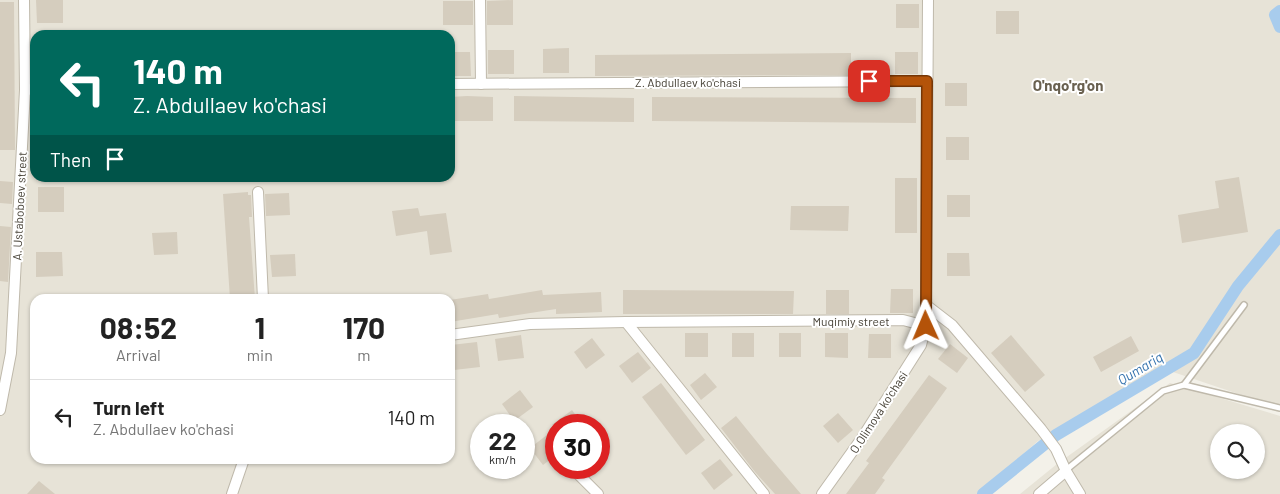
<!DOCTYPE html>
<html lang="en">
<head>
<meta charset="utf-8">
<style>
	:root { --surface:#fff; --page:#f6f6f6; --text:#222; --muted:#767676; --line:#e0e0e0 }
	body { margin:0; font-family:Barlow,sans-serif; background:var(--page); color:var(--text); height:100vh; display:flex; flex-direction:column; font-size:19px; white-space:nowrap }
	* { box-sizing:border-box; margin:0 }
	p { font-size:16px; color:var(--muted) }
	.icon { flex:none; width:28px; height:28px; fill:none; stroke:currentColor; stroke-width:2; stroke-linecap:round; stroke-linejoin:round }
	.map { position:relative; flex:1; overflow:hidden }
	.side { position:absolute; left:30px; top:294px; width:425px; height:170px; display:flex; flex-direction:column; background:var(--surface); border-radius:15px; box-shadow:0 1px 4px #0004 }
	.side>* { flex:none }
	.guide { position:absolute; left:30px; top:30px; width:425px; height:152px; border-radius:15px; box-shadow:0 1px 4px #0004; background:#00695c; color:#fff; overflow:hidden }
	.tools { position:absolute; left:1210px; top:424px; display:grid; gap:10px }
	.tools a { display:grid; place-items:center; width:55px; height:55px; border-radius:50%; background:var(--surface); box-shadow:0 1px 4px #0004; font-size:25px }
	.speed { position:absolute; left:470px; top:414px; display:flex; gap:10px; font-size:25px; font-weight:700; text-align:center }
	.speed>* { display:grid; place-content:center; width:65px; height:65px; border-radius:50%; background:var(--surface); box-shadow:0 1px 4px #0004; line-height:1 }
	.speed small { font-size:12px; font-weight:400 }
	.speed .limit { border:8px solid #d22; background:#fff; color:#111 }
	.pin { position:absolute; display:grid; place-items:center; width:42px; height:42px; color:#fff; margin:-21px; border-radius:10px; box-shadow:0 2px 8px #0006 }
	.me { position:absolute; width:55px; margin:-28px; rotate:359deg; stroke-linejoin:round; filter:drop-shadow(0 0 4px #0008) }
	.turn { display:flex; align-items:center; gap:18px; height:105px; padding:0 20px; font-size:22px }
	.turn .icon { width:65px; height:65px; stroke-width:2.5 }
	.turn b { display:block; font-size:35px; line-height:42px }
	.then { display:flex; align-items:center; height:48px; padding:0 20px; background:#0003; gap:10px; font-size:19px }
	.eta { display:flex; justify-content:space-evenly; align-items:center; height:85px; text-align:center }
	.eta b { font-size:30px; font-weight:700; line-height:35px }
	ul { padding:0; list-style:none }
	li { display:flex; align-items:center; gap:15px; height:75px; padding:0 20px; border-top:1px solid var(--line) }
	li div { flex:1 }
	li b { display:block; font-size:19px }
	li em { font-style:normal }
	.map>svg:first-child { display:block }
</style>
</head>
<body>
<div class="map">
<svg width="1280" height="494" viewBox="0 0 1280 494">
	<rect width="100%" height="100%" fill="#f3f1e9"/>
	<g fill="#e7e3d7" fill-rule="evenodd">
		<path d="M0 0H1280V408L1173 372 1038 441 978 494H0ZM35 35H450V178H35ZM35 299H450V459H35ZM481 425H524V468H481ZM556 425H599V468H556Z"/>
		<path d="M1170 383 1280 416V494H1020L1057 464ZM1219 432H1256V470H1219Z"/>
	</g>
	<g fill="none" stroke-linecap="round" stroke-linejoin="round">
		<g stroke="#a8cced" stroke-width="12">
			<path d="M1280 11 1275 15 1280 27"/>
			<path d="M983 494 1056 435 1194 353 1238 286 1280 235"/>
		</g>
	</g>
	<g fill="#d5cdbe">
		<path d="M36 0H63V23H37Z"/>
		<path d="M513 0V25H487V1Z"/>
		<rect x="443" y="1" width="30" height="24"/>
		<path d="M0 2H14L15 150H0Z"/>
		<rect x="896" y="4" width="23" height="24"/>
		<rect x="996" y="11" width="23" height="23"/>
		<path d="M569 48V73H543V49Z"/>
		<rect x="488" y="50" width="26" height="24"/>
		<path d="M450 52H470L471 76H450Z"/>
		<rect x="895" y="52" width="23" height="22"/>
		<path d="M851 53V75L595 76V55Z"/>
		<rect x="945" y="83" width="22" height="23"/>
		<path d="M467 96 493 97V121H450V97Z"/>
		<path d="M514 96 634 98V122L514 121Z"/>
		<path d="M652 97 916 98V123L652 121Z"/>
		<rect x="946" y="137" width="23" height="23"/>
		<path d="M1239 177 1248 232 1182 243 1178 215 1219 208 1215 181Z"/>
		<rect x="895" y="178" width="22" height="55"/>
		<path d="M0 181 13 182 12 204 0 203Z"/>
		<rect x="38" y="187" width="26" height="25"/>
		<path d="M248 192V195H251L252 217H249L255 299H230L223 194Z"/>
		<path d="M289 193 290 215 266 216 265 194Z"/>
		<rect x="947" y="195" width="23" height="22"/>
		<path d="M791 206H849L848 231 790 230Z"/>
		<path d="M418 208 420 216 446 213 452 252 430 255 427 231 396 236 392 211Z"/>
		<path d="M0 226 11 227 8 282 0 281Z"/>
		<path d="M177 232 178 254 154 255 152 233Z"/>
		<path d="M36 252H62L63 276 36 277Z"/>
		<path d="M947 253H969L970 276H947Z"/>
		<path d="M295 254 296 276 272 277 270 255Z"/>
		<path d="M891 289H913V313H890Z"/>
		<path d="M542 290 543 295 601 292 602 312 556 314V309L499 318 498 314 450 322V300L488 294 489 299Z"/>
		<path d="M623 290 794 291 793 314H623Z"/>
		<rect x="826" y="290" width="23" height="24"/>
		<rect x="685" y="333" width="23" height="24"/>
		<rect x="732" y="333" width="22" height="24"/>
		<rect x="779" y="333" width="22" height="24"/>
		<path d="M825 333H848V358L825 357Z"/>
		<path d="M869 334H891V358H868Z"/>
		<path d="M521 335 524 358 498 361 495 339Z"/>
		<path d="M1011 335 1045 375 1025 392 991 353Z"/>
		<path d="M1131 336 1139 351 1101 372 1093 357Z"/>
		<path d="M592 338 605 355 586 369 574 352Z"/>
		<path d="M477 342 480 367 454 370 451 345Z"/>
		<path d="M950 344 968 358 957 373 938 359Z"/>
		<path d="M638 352 651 368 632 383 619 366Z"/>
		<path d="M705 373 717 387 701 400 690 385Z"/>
		<path d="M929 375 947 388 882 478 885 480 875 494H846L869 463 866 461Z"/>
		<path d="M661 383 705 440 686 455 642 397Z"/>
		<path d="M520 390 533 407 514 421 502 404Z"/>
		<path d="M572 410 583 425H552Z"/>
		<path d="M838 413 853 430 838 443 823 426Z"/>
		<path d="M736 416 766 453 801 494H775L755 472 721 428Z"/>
		<path d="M556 428V455L543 465 530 448Z"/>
		<path d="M720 459 733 475 714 490 701 473Z"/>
		<path d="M39 481 55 494H27Z"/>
	</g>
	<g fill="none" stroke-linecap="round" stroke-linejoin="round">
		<g stroke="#bfb9ab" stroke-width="8">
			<g id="lane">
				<path d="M1184 385 1280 408"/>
				<path d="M1066 470 1163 391 1184 385 1244 305"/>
			</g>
		</g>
		<g stroke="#bfb9ab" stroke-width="12">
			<g id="street">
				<path d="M480 0 481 84"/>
				<path d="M450 84 927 81"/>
				<path d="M25 90 35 89"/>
				<path d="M258 192 263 299"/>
				<path d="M926 305 952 325 1041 429 1056 449 1066 471 1080 494"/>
				<path d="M626 322 764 494"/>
				<path d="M450 335 530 324 626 322 903 320 926 326"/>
				<path d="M0 410 11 353 25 90 24 0"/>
				<path d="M572 468 598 494"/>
				<path d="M232 494 244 459"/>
				<path d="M822 494 862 438 921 345 926 326 928 0"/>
				<path d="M1039 494 1066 471"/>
			</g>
		</g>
		<use href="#lane" stroke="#fff" stroke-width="5"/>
		<use href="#street" stroke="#fff" stroke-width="10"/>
	</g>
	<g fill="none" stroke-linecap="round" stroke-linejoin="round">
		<g stroke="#753606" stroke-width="12">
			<path id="route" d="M869 81H927L926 326"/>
		</g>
		<use href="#route" stroke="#b45309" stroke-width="9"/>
	</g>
	<g text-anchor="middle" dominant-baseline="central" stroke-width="4" stroke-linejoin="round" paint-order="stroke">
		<g font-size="12" fill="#474237" stroke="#fff">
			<text x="688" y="82">Z. Abdullaev ko'chasi</text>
			<text transform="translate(19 206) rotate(-87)">A. Ustaboboev street</text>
			<text x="851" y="321">Muqimiy street</text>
			<text transform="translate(878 412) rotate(-57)">O.Olimova ko'chasi</text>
		</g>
		<g font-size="14" font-style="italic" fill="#3573ae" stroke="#fff">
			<text transform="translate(1140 368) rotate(-31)">Qumariq</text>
		</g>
		<g font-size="15" font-weight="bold" fill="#69604f" stroke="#fff">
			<text x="1068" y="85">O'nqo'rg'on</text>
		</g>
	</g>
</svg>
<div class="tools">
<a><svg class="icon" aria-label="search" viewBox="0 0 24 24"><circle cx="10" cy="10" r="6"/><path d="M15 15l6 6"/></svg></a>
</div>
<div class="speed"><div>22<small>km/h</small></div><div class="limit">30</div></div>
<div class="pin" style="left:869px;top:81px;background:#d93025"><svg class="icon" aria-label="arrive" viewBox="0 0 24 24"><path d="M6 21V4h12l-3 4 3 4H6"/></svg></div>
<svg class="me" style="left:926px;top:326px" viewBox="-20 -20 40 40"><path d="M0-17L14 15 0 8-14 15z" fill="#b45309" stroke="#fff" stroke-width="4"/></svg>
<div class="guide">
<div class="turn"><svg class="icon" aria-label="left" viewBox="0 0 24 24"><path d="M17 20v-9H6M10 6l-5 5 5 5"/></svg><div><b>140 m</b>Z. Abdullaev ko'chasi</div></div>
<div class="then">Then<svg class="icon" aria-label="arrive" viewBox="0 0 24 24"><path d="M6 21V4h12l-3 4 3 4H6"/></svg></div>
</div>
<section class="side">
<div class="eta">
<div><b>08:52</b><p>Arrival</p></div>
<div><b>1</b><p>min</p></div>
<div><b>170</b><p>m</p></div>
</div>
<ul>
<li><svg class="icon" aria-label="left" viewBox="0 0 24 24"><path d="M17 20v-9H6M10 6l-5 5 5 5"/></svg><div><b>Turn left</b><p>Z. Abdullaev ko'chasi</p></div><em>140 m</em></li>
</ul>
</section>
</div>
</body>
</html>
